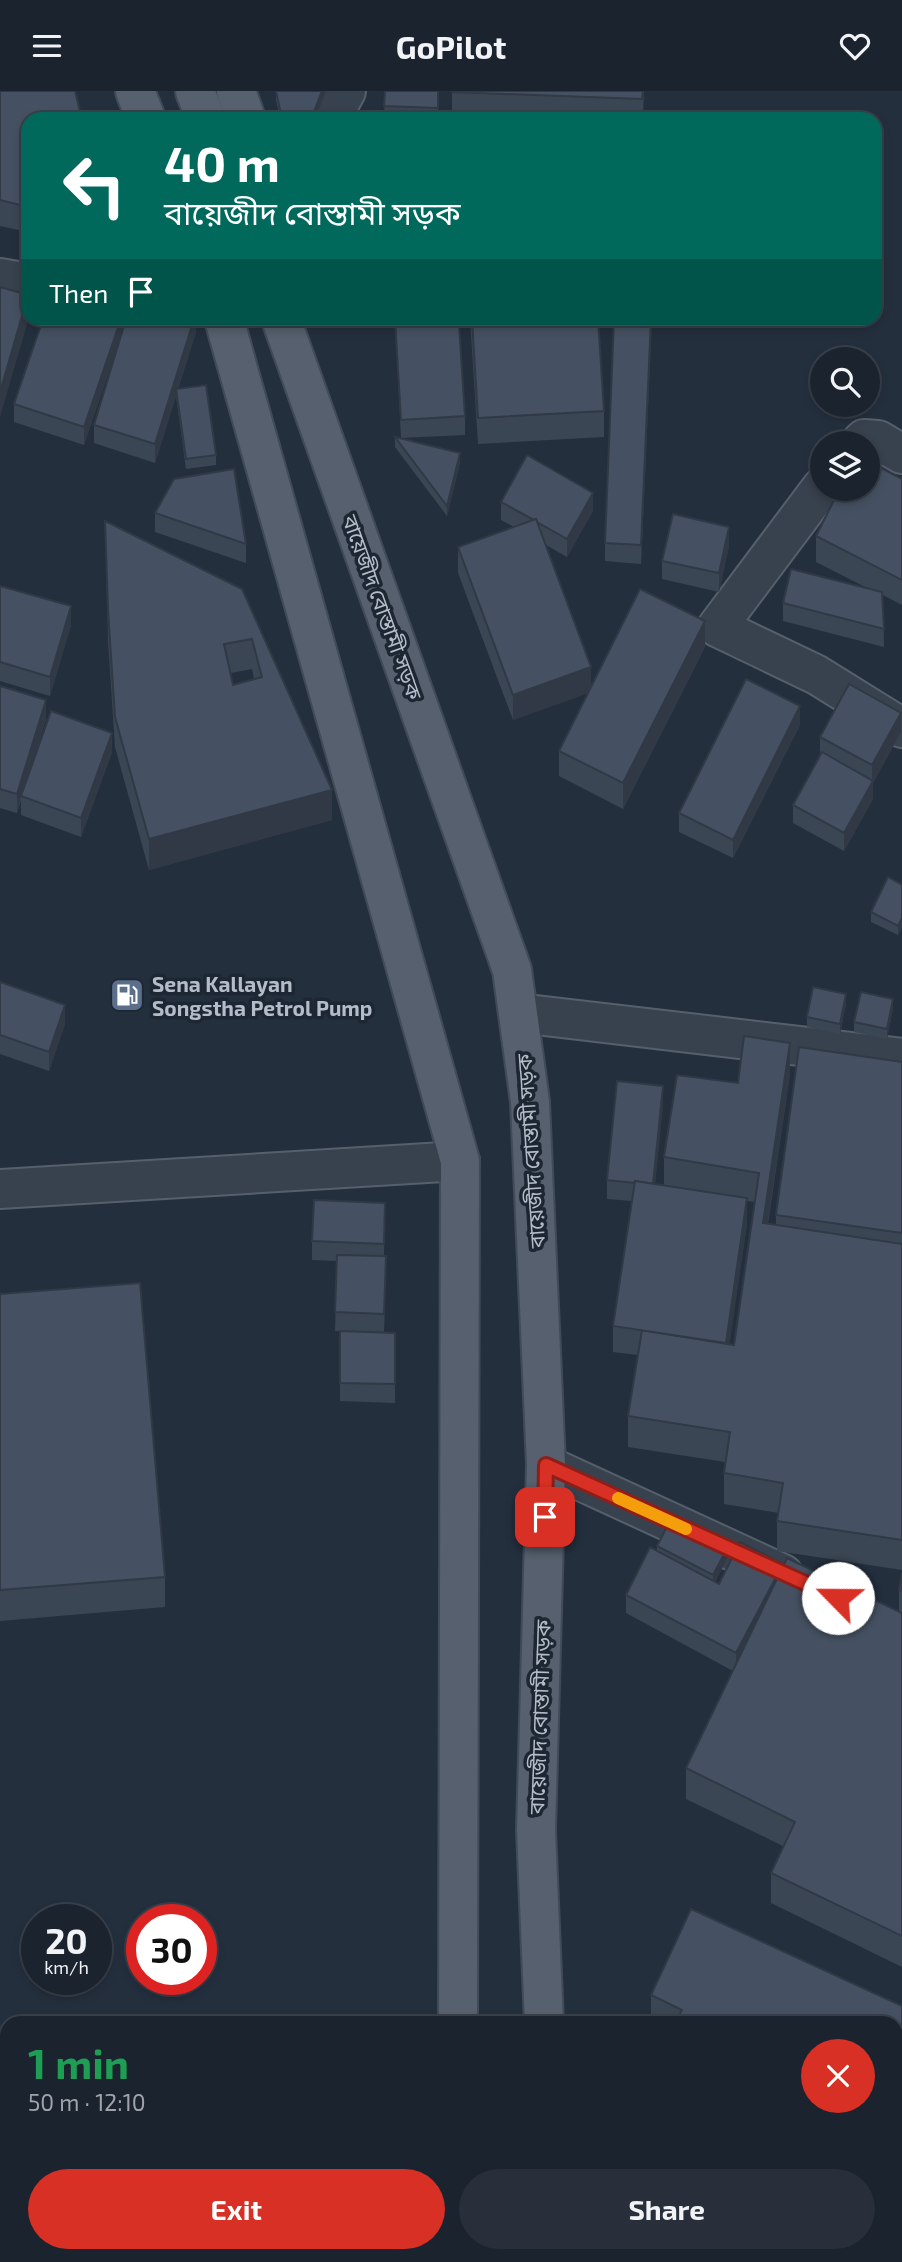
<!DOCTYPE html>
<html lang="en">
<head>
<meta charset="utf-8">
<style>
	:root { --surface:#1b232e; --page:#282f3a; --text:#f1f3f6; --muted:#a0a4aa; --line:#39404a; --accent:#d93025 }
	body { margin:0; font-family:"Exo 2","Noto Sans Bengali",sans-serif; background:var(--page); color:var(--text); height:100vh; display:flex; flex-direction:column; font-size:26px; white-space:nowrap }
	* { box-sizing:border-box; margin:0 }
	p { font-size:23px; color:var(--muted) }
	.icon { flex:none; width:38px; height:38px; fill:none; stroke:currentColor; stroke-width:2; stroke-linecap:round; stroke-linejoin:round }
	.map { position:relative; flex:1; overflow:hidden }
	.drawer { position:absolute; left:0px; top:1925px; width:903px; height:247px; display:flex; flex-direction:column; background:var(--surface); border-radius:21px 21px 0 0; box-shadow:0 4px 10px #0003,0 0 0 2px var(--line) }
	.drawer>* { flex:none }
	.hud { position:absolute; left:21px; top:21px; width:861px; height:214px; border-radius:21px; box-shadow:0 4px 10px #0003,0 0 0 2px var(--line); background:#00695c; color:#fff; overflow:hidden }
	.controls { position:absolute; left:810px; top:256px; display:grid; gap:14px }
	.controls a { display:grid; place-items:center; width:70px; height:70px; border-radius:50%; background:var(--surface); box-shadow:0 4px 10px #0003,0 0 0 2px var(--line); font-size:35px }
	.speed { position:absolute; left:21px; top:1813px; display:flex; gap:14px; font-size:35px; font-weight:700; text-align:center }
	.speed>* { display:grid; place-content:center; width:91px; height:91px; border-radius:50%; background:var(--surface); box-shadow:0 4px 10px #0003,0 0 0 2px var(--line); line-height:1 }
	.speed small { font-size:18px; font-weight:400 }
	.speed .limit { border:10px solid #d22; background:#fff; color:#111 }
	.pin { position:absolute; display:grid; place-items:center; width:60px; height:60px; color:#fff; margin:-30px; border-radius:14px; box-shadow:0 4px 10px #0006 }
	.me { position:absolute; width:77px; margin:-38px; rotate:293deg; stroke-linejoin:round; filter:drop-shadow(0 0 5px #0008) }
	.turn { display:flex; align-items:center; gap:24px; height:147px; padding:0 28px; font-size:32px }
	.turn .icon { width:91px; height:91px; stroke-width:2.5 }
	.turn b { display:block; font-size:49px; line-height:60px }
	.then { display:flex; align-items:center; height:66px; padding:0 28px; background:#0003; gap:14px; font-size:26px }
	.round { display:grid; place-items:center; flex:none; width:74px; height:74px; border-radius:37px; background:var(--page) }
	.headline { display:flex; align-items:center; justify-content:space-between; height:119px; padding:0 28px }
	h1 { font-size:42px; font-weight:700; line-height:52px; color:#1e9e55 }
	.cta { display:flex; gap:14px; margin-top:auto; padding:14px 28px }
	.cta a { flex:1; height:80px; border-radius:42px; background:var(--accent); color:#fff; font-size:28px; font-weight:700; line-height:80px; text-align:center }
	.cta a+a { background:var(--page); color:var(--text) }
	header { display:flex; justify-content:space-between; align-items:center; height:91px; padding:0 28px; background:var(--surface); font-size:32px; font-weight:700 }
	.map>svg:first-child { display:block }
</style>
</head>
<body>
<header><svg class="icon" aria-label="menu" viewBox="0 0 24 24"><path d="M4 6h16M4 12h16M4 18h16"/></svg>GoPilot<svg class="icon" aria-label="heart" viewBox="0 0 24 24"><path d="M12 20l-8-8c-3-5 5-10 8-4 3-6 11-1 8 4z"/></svg></header>
<div class="map">
<svg width="902" height="2171" viewBox="0 0 902 2171">
	<rect width="100%" height="100%" fill="#242f3e"/>
	<g fill="none" stroke-linecap="round" stroke-linejoin="round">
		<g stroke="#565f6c" stroke-width="42">
			<g id="minor">
				<path d="M331 28 346 0"/>
				<path d="M0 187 28 192"/>
				<path d="M860 352 864 348 878 349 902 363"/>
				<path d="M822 396 717 536 817 584 902 637"/>
				<path d="M519 922 902 967"/>
				<path d="M0 1098 460 1070"/>
				<path d="M546 1374 783 1483"/>
				<path d="M113 2165 121 2171"/>
				<path d="M631 2165 644 2171"/>
			</g>
		</g>
		<g stroke="#414a57" stroke-width="42">
			<g id="major">
				<path d="M135 0 146 28"/>
				<path d="M195 0 206 28"/>
				<path d="M236 0 246 28"/>
				<path d="M224 228 460 1070 458 1932"/>
				<path d="M281 228 512 879 530 1011 546 1374 536 1739 544 1932"/>
				<path d="M458 2171V2165"/>
				<path d="M550 2171V2165"/>
			</g>
		</g>
		<use href="#minor" stroke="#38414e" stroke-width="38"/>
		<use href="#major" stroke="#56606e" stroke-width="38"/>
	</g>
	<g fill="#3b4654" fill-rule="evenodd">
		<path d="M0 0 28 28V141L0 135Z"/>
		<path d="M276 0H326L315 28H280L276 9Z"/>
		<path d="M385 0H439L438 24H452V0H644L643 26 652 28H384Z"/>
		<path d="M122 228V241L196 228V241L178 298 216 364V374L186 378 176 305 155 372 94 352V334L120 247 84 354 14 331V313Z"/>
		<path d="M395 228H433V236L465 325V344L401 347Z"/>
		<path d="M470 228H598L604 320V346L478 353Z"/>
		<path d="M652 228 641 473 605 470V452Z"/>
		<path d="M395 346 460 372 447 425 395 356Z"/>
		<path d="M902 388V514L883 504 884 556 783 530V512L869 498 816 471V445Z"/>
		<path d="M501 411 593 420 567 466 546 454 591 596 705 556 623 718 559 685V660L588 602 513 629 458 482V456L514 436 501 429Z"/>
		<path d="M155 422 246 453V472L155 441Z"/>
		<path d="M105 430 242 498 332 729 149 779 115 656 108 550ZM252 578 254 588 233 594 231 582Z"/>
		<path d="M729 455 719 501 662 488V470Z"/>
		<path d="M0 495 71 534 50 605 0 590Z"/>
		<path d="M0 595 46 628 29 683 112 661 81 746 21 724V709L17 722 0 717Z"/>
		<path d="M800 634 733 767 679 741V722Z"/>
		<path d="M901 641 873 692V708L844 760 793 732V714L820 663V646Z"/>
		<path d="M902 794V836L898 844 871 831V821Z"/>
		<path d="M0 891 65 933 49 980 0 963Z"/>
		<path d="M846 913 840 943 807 936V926Z"/>
		<path d="M893 918 887 948 854 941V931Z"/>
		<path d="M902 971V1479L777 1460V1430L779 1422 724 1413V1382L725 1371 628 1356V1325L638 1264 613 1261V1235L632 1110 607 1108V1089L663 1013 655 1093 664 1095V1066L738 992 790 983 768 1133 776 1134V1124ZM747 1110 755 1111 734 1254 729 1253 747 1133Z"/>
		<path d="M385 1112 384 1165 386 1184 384 1242H395V1312L340 1310V1240L381 1242 335 1240 337 1170 312 1169V1150Z"/>
		<path d="M0 1203 165 1486V1516L0 1530Z"/>
		<path d="M657 1455 729 1464 715 1491 719 1493 783 1476 899 1521V1499L902 1482V1876L771 1812V1782L783 1755 686 1708V1677L733 1580 626 1522V1504L657 1460Z"/>
		<path d="M691 1818 902 1915V2171H805V2165H896V1932H651V1904Z"/>
		<path d="M0 2005 7 2165H18L13 2171H0Z"/>
	</g>
	<g fill="#303945">
		<path d="M322 0H326L315 28H311Z"/>
		<path d="M28 206V230L0 326V301Z"/>
		<path d="M121 228H122V242L84 354V336Z"/>
		<path d="M194 228H196V241L176 303V298V305L155 372V353Z"/>
		<path d="M651 228H652L641 473V454Z"/>
		<path d="M460 362V372L447 425V415Z"/>
		<path d="M593 402V420L567 466V448Z"/>
		<path d="M729 436V455L719 501V482Z"/>
		<path d="M71 515V534L50 605V586Z"/>
		<path d="M705 530V556L623 718V692Z"/>
		<path d="M591 576V601L513 629V604Z"/>
		<path d="M46 609V628L22 705H21L17 722V703Z"/>
		<path d="M800 615V634L733 767V749Z"/>
		<path d="M901 622V641L873 692V708L844 760V742L872 691V674Z"/>
		<path d="M112 642V661L81 746V727Z"/>
		<path d="M332 699V729L149 779V748Z"/>
		<path d="M902 827V836L898 844V835Z"/>
		<path d="M846 903V913L840 943V933Z"/>
		<path d="M893 908V918L887 948V938Z"/>
		<path d="M65 914V933L49 980V961Z"/>
		<path d="M790 952V983L763 1163V1132Z"/>
		<path d="M663 995V1013L653 1112V1094Z"/>
		<path d="M747 1107V1133L726 1277V1252Z"/>
		<path d="M729 1454V1464L713 1494V1484Z"/>
		<path d="M783 1473V1492L736 1581V1562Z"/>
		<path d="M7 2147V2165H18L13 2171H5V2150Z"/>
		<path d="M716 2165H721L719 2171H714Z"/>
	</g>
	<g fill="#455162" stroke="#303945" stroke-width="2" fill-rule="evenodd">
		<path d="M0 0H75L82 28H28V116L0 109Z"/>
		<path d="M276 0H322L311 28H282Z"/>
		<path d="M385 0H438V17L384 15Z"/>
		<path d="M452 0H643L642 8 452 1Z"/>
		<path d="M504 20 652 26V28H503Z"/>
		<path d="M396 22 492 26 491 28H396Z"/>
		<path d="M0 196 28 204 0 301Z"/>
		<path d="M43 228H121L84 336 14 313Z"/>
		<path d="M126 228H194L155 353 94 334Z"/>
		<path d="M395 228H433V236L459 234 465 325 401 329Z"/>
		<path d="M472 228H598L604 320 478 327Z"/>
		<path d="M614 228H651L641 454 605 452Z"/>
		<path d="M206 294 216 364 186 368 176 298Z"/>
		<path d="M395 346 460 362 447 415Z"/>
		<path d="M527 364 593 402 567 448 537 431 536 428 534 429 501 411Z"/>
		<path d="M868 370 902 388V489L816 445 840 397H868Z"/>
		<path d="M234 378 246 453 155 422 174 388Z"/>
		<path d="M673 423 729 436 719 482 662 470Z"/>
		<path d="M536 428 591 576 513 604 458 456Z"/>
		<path d="M105 430 242 498 332 699 149 748 115 626 108 519ZM252 548 262 586 233 594 224 553Z"/>
		<path d="M791 478 882 501 884 538 783 512Z"/>
		<path d="M0 495 71 515 50 586 0 571Z"/>
		<path d="M640 498 705 530 623 692 559 660Z"/>
		<path d="M746 588 800 615 733 749 679 722Z"/>
		<path d="M849 593 901 622 872 674 820 646Z"/>
		<path d="M0 595 46 609 17 703 0 698Z"/>
		<path d="M51 620 112 642 81 727 21 705Z"/>
		<path d="M822 661 873 690 844 742 793 714Z"/>
		<path d="M888 786 902 794V827L898 835 871 821Z"/>
		<path d="M0 891 65 914 49 961 0 944Z"/>
		<path d="M813 896 846 903 840 933 807 926Z"/>
		<path d="M861 901 893 908 887 938 854 931Z"/>
		<path d="M744 945 790 952 763 1132 902 1153V1449L777 1430 783 1392 724 1382 730 1341 628 1325 642 1239 734 1254 759 1082 664 1066 677 984 738 992Z"/>
		<path d="M799 956 902 971V1142L776 1124Z"/>
		<path d="M617 990 663 995 653 1093 635 1090V1092L607 1089Z"/>
		<path d="M635 1090 747 1107 726 1252 613 1235Z"/>
		<path d="M314 1109 385 1112 384 1153 312 1150Z"/>
		<path d="M337 1164 386 1165 384 1223 335 1221Z"/>
		<path d="M140 1192 165 1486 0 1499V1203Z"/>
		<path d="M340 1240 395 1242V1293L340 1292Z"/>
		<path d="M673 1424 729 1454 713 1484 657 1455Z"/>
		<path d="M740 1451 783 1473 736 1562 626 1504 650 1456 719 1493Z"/>
		<path d="M787 1467 902 1522V1845L771 1782 795 1731 686 1677Z"/>
		<path d="M902 1482V1500L899 1499Z"/>
		<path d="M691 1818 902 1915V2171H856L844 2165H896V1932H675L682 1919 651 1904Z"/>
		<path d="M0 2005 7 2011V2147L5 2150 0 2146Z"/>
		<path d="M660 2165H716L714 2171H658Z"/>
		<path d="M748 2168 757 2171H747Z"/>
	</g>
	<g fill="none" stroke-linecap="round" stroke-linejoin="round">
		<g stroke="#8d1f18" stroke-width="18">
			<path id="route" d="M545 1426 546 1374 838 1507"/>
		</g>
		<use href="#route" stroke="#d93025" stroke-width="12"/>
		<path stroke="#f59e0b" stroke-width="12" d="M618 1407 686 1438"/>
	</g>
	<defs>
		<g id="fuel-square" transform="scale(1.75)"><rect x="-9" y="-9" width="18" height="18" rx="4" fill="#5c6f8a" stroke="#1d2633"/><path d="M-5.5-6h7V0h2V4h1.3V-2.5L3-4.5l.8-.8L6-3V5H2.5V1h-1V6h-7ZM-4.2-4.7v3.2H.2V-4.7Z" fill="#fff"/></g>
	</defs>
	<g fill-rule="evenodd">
		<use href="#fuel-square" x="127" y="904"/>
	</g>
	<g text-anchor="middle" dominant-baseline="central" stroke-width="7" stroke-linejoin="round" paint-order="stroke">
		<g font-size="21" fill="#b4bcc9" stroke="#1d2633">
			<text transform="translate(383 516) rotate(70)">বায়েজীদ বোস্তামী সড়ক</text>
			<text transform="translate(530 1060) rotate(-94)">বায়েজীদ বোস্তামী সড়ক</text>
			<text transform="translate(539 1626) rotate(-88)">বায়েজীদ বোস্তামী সড়ক</text>
		</g>
		<g font-size="21" font-weight="bold" fill="#b4bcc9" stroke="#1d2633" text-anchor="start">
			<text x="152" y="892">Sena Kallayan<tspan x="152" dy="24">Songstha Petrol Pump</tspan></text>
		</g>
	</g>
</svg>
<div class="controls">
<a><svg class="icon" aria-label="search" viewBox="0 0 24 24"><circle cx="10" cy="10" r="6"/><path d="M15 15l6 6"/></svg></a>
<a><svg class="icon" aria-label="layers" viewBox="0 0 24 24"><path d="M12 4l9 5-9 5-9-5zM3 14l9 5 9-5"/></svg></a>
</div>
<div class="speed"><div>20<small>km/h</small></div><div class="limit">30</div></div>
<div class="pin" style="left:545px;top:1426px;background:#d93025"><svg class="icon" aria-label="arrive" viewBox="0 0 24 24"><path d="M6 21V4h12l-3 4 3 4H6"/></svg></div>
<svg class="me" style="left:838px;top:1507px" viewBox="-20 -20 40 40"><circle r="19" fill="#fff"/><path d="M0-13L10 11 0 6-10 11z" fill="#d93025"/></svg>
<div class="hud">
<div class="turn"><svg class="icon" aria-label="left" viewBox="0 0 24 24"><path d="M17 20v-9H6M10 6l-5 5 5 5"/></svg><div><b>40 m</b>বায়েজীদ বোস্তামী সড়ক</div></div>
<div class="then">Then<svg class="icon" aria-label="arrive" viewBox="0 0 24 24"><path d="M6 21V4h12l-3 4 3 4H6"/></svg></div>
</div>
<section class="drawer">
<div class="headline"><div><h1>1 min</h1><p>50 m · 12:10</p></div><a class="round" style="background:#d93025;color:#fff"><svg class="icon" aria-label="close" viewBox="0 0 24 24"><path d="M6 6l12 12M18 6L6 18"/></svg></a></div>
<div class="cta"><a>Exit</a><a>Share</a></div>
</section>
</div>
</body>
</html>
